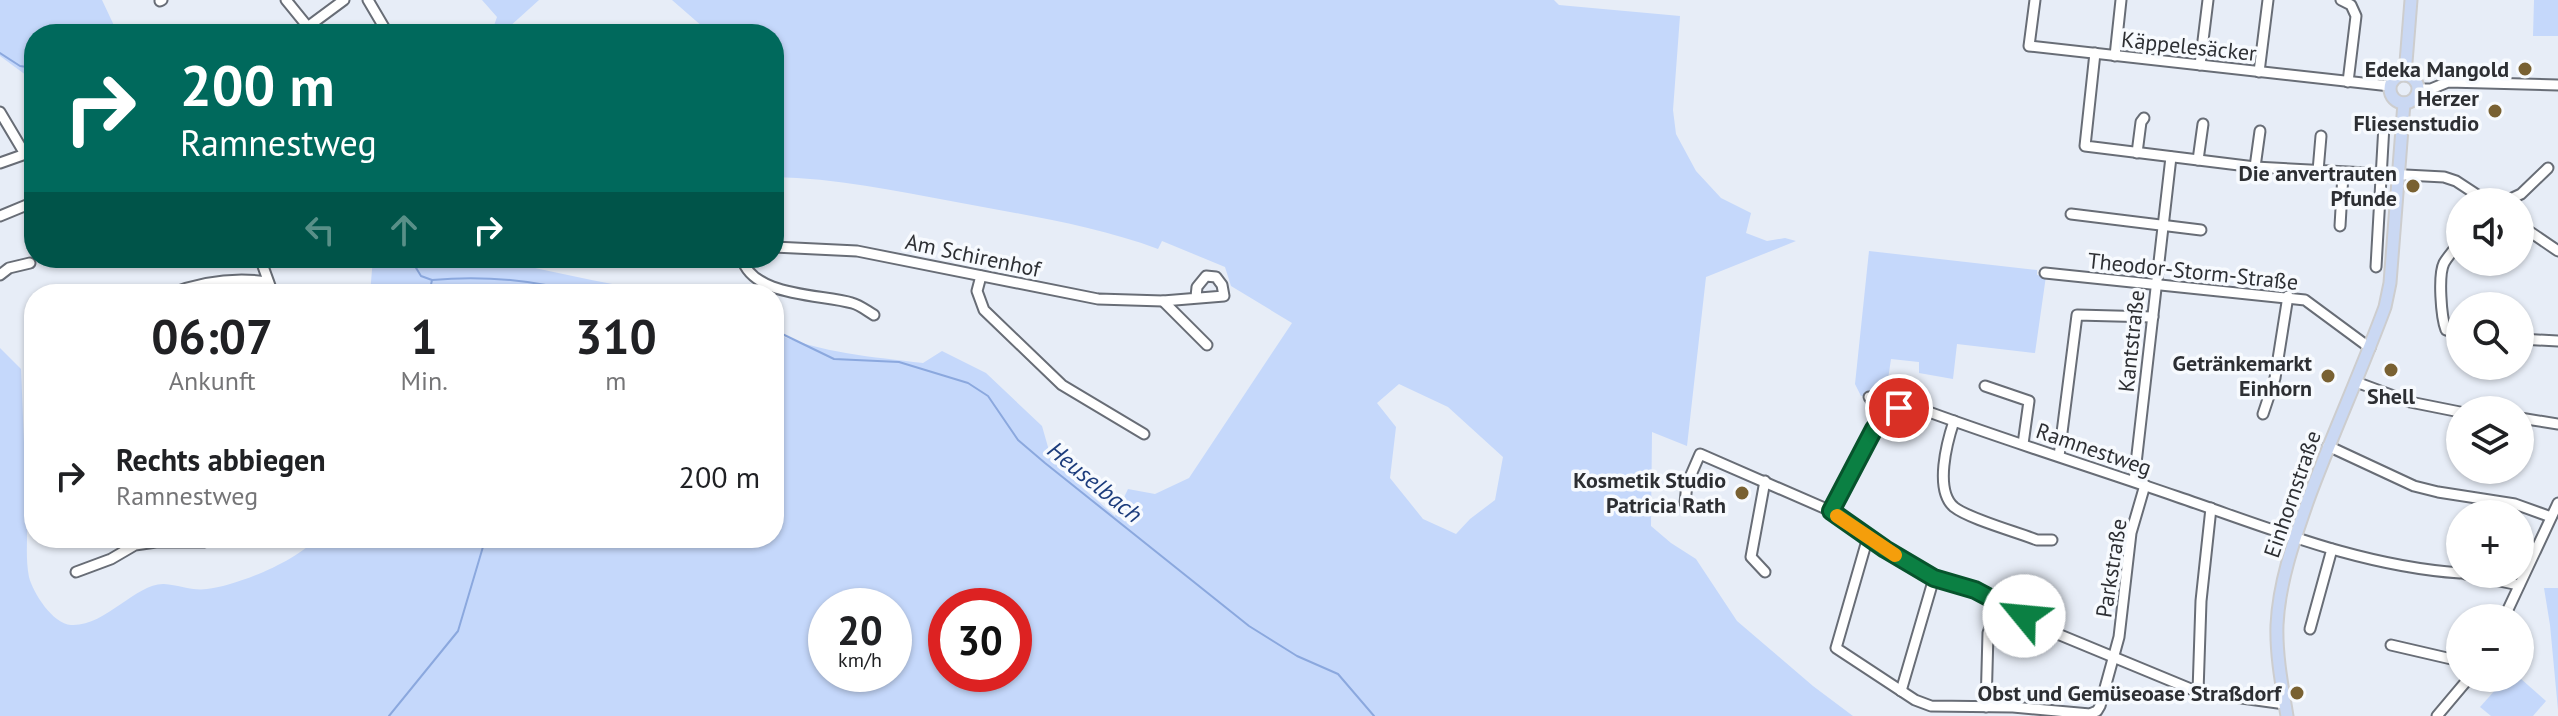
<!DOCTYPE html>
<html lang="de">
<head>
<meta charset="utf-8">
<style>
	:root { --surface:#fff; --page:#f2f2f2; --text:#202124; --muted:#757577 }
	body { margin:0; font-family:"PT Sans",sans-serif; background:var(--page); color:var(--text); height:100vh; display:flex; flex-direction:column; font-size:30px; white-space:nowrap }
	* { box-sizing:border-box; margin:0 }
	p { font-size:26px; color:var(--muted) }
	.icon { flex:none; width:44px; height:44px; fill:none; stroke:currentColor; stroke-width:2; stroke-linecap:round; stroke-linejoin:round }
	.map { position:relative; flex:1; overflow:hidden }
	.side { position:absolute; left:24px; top:284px; width:760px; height:264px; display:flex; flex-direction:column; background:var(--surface); border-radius:32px; box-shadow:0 2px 6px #0004 }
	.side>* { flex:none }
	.guide { position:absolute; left:24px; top:24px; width:760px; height:244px; border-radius:32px; box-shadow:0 2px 6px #0004; background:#00695c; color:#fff; overflow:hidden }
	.buttons { position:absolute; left:2446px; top:188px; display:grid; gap:16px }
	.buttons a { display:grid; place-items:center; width:88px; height:88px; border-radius:50%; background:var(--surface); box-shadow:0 2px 6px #0004; font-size:40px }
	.speed { position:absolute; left:808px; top:588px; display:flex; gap:16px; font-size:40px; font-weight:700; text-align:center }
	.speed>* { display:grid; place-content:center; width:104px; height:104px; border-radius:50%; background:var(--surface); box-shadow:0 2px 6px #0004; line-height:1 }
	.speed small { font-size:20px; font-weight:400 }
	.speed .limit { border:12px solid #d22; background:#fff; color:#111 }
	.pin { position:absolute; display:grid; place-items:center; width:68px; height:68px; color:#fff; margin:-34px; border:4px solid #fff; border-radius:50%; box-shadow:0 2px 8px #0007 }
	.me { position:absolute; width:88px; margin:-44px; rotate:298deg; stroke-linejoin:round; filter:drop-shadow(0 0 6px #0008) }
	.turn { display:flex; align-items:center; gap:28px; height:168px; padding:0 24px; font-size:36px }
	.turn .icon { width:104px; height:104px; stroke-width:2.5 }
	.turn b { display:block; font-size:56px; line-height:68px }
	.lanes { display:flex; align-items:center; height:76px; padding:0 24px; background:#0003; justify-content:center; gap:40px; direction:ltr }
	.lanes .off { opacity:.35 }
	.eta { display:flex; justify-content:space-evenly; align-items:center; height:136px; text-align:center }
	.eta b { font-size:48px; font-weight:600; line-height:56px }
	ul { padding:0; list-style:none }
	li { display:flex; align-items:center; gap:24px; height:112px; padding:0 24px }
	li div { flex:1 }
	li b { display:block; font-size:30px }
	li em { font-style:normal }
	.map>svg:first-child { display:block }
</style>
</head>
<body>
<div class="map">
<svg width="2558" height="716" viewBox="0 0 2558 716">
	<rect width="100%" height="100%" fill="#e7edf7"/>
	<g fill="#c5d8fb" fill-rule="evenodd">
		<path d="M0 0H102L118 34H34V81L0 56Z"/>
		<path d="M482 0H539L507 29 512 34H491L497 17Z"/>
		<path d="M672 0H1554L1559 5 1680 16 1673 110 1676 134 1696 171 1721 198 1751 213 1746 233 1767 241 1785 238 1796 241 1706 277 1687 446 1652 432 1651 526 1671 543 1696 559 1737 621 1813 686 1853 716H0V348L21 369C23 418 25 466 27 515 28 535 25 557 29 577 33 593 53 624 71 625 105 627 136 583 164 584 179 585 192 591 207 589 236 586 298 561 316 538H774V333C821 353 873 357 923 363L942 351 986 373 1042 426 1052 461 1115 516 1128 489 1155 494 1189 478 1292 323 1231 286 1225 267 1162 241 1158 249C1093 225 1024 215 956 202 895 191 836 178 774 177V34H711ZM1399 384 1448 407 1503 457 1495 500 1470 519 1456 534 1423 519 1390 478 1396 427 1377 403ZM826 606H894V674H826ZM1014 606V674H946V606Z"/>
		<path d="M2534 0H2558V36H2533Z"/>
		<path d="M1869 251 2037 270V275L2046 276 2035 353 1957 344 1953 379 1919 373V362L1891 359 1886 393 1861 396 1855 384Z"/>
		<path d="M373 258H419L423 263C473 252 514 264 563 274 601 282 639 290 678 294H370Z"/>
		<path d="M2544 588H2558V710L2550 625Z"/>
		<path d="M2506 678H2520L2546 701 2533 716H2491L2480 707Z"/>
	</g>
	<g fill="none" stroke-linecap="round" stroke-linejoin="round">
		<g stroke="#8ba8de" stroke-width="2">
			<path d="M0 53 20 66 34 68"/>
			<path d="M410 258 421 276 432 280 429 294"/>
			<path d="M432 280C484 275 534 280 584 294"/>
			<path d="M774 330 834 359 899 362 968 383 988 396 1018 440 1045 463 1249 626 1297 656 1338 674 1374 716"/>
			<path d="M389 716 458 631 485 540"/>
		</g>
		<g stroke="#686d76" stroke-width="13">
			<g id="minor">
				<path d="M286 0 308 27"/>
				<path d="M368 0 388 34"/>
				<path d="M2035 0 2029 46 2390 86"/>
				<path d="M2341 0 2351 5 2356 16 2348 82"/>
				<path d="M160 1 162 0"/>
				<path d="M298 34 344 0"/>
				<path d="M2095 53 2085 146 2255 167 2444 177 2456 181 2488 202"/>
				<path d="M2115 56 2121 0"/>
				<path d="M2200 65 2208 0"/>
				<path d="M2259 72 2268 0"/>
				<path d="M2418 89H2431L2448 82 2558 85"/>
				<path d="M0 112 25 154"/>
				<path d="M2137 153 2141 122 2144 118"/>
				<path d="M2198 160 2203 124"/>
				<path d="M0 163 34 151"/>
				<path d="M2255 167 2260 131"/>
				<path d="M2318 171 2321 136"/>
				<path d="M2504 202 2521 194 2548 168"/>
				<path d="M2071 214 2201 230"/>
				<path d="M0 216 34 202"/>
				<path d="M2520 225 2558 251"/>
				<path d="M2340 226 2343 174"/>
				<path d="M2460 241C2455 249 2448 256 2444 263 2438 275 2441 317 2446 330L2460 334"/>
				<path d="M774 247 857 251 1098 299 1163 301 1224 296 1222 285 1216 277 1206 276 1197 287 1196 297"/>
				<path d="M260 258 273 294"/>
				<path d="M742 258C752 297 821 294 852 303 860 305 867 311 874 315"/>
				<path d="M2376 267 2384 125"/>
				<path d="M2045 273 2305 300 2370 348"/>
				<path d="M0 275 9 268 30 263"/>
				<path d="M981 276 977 291 984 310 1062 385 1144 434"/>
				<path d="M170 294C201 282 234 277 268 282"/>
				<path d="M1163 301 1207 345"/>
				<path d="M2520 339 2558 341"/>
				<path d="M2356 382 2410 402 2460 412"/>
				<path d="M1985 386 2029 401 2023 444"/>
				<path d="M1869 397 1883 417"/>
				<path d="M2263 414 2275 378 2288 296"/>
				<path d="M2520 418 2558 424"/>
				<path d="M1954 421C1947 442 1934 490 1954 507 1969 519 2017 532 2037 540H2052"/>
				<path d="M2328 446 2414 486 2438 492 2515 504 2551 517"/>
				<path d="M2059 456 2077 315 2153 317"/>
				<path d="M2134 481 2171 157"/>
				<path d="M1685 503 1687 484 1700 454 1831 511 1903 560 1934 578 1975 590 2048 630 2198 692 2285 704"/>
				<path d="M1831 511C1845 484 1861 438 1883 417 1893 408 1906 407 1918 408 2004 440 2092 467 2178 497 2272 529 2360 566 2460 573"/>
				<path d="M1868 537 1836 648 1915 700 1931 706 2013 707 2090 714 2097 711 2100 706 2119 637 2131 533 2145 485"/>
				<path d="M76 572 111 559 135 545 156 542H204L219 538"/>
				<path d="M1765 572 1751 557 1765 481"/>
				<path d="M2465 574 2519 585"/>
				<path d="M2504 618 2558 503"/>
				<path d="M2310 629 2332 549"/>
				<path d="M2391 645 2460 661"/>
				<path d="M1901 691 1934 578"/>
				<path d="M2198 692 2201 601 2211 508"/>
				<path d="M1986 707 1988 633 1999 602"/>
				<path d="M2437 716 2469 678"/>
			</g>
		</g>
		<g stroke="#cdcdce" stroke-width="15">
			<g id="major">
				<path d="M2405 75 2411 0"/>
				<circle cx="2404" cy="89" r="14"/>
				<path d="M2287 716C2282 686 2276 655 2277 625 2279 582 2294 540 2308 500 2332 435 2361 372 2385 307L2390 283 2404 103"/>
			</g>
		</g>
		<use href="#minor" stroke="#fff" stroke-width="9"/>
		<use href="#major" stroke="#cad8f3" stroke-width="11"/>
	</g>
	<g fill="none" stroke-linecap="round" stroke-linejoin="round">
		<g stroke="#07532c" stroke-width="20">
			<path id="route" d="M1899 408 1883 417 1874 429 1831 511 1885 549 1934 578 1975 590 2024 616"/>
		</g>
		<use href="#route" stroke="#0b8043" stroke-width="14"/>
		<path stroke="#f59e0b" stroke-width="14" d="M1837 516 1895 555"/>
	</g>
	<g fill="#796132" stroke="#f7fafe" stroke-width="3">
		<circle cx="2525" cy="69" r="8"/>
		<circle cx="2495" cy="111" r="8"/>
		<circle cx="2413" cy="186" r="8"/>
		<circle cx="2391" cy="370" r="8"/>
		<circle cx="2328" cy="376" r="8"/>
		<circle cx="1742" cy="493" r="8"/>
		<circle cx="2297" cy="693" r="8"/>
	</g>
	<g text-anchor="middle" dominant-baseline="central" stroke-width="7" stroke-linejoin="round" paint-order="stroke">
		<g font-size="22" fill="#2d2f33" stroke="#f7fafe">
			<text transform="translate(2189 46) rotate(6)">Käppelesäcker</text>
			<text transform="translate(973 255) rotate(12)">Am Schirenhof</text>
			<text transform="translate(2193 271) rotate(6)">Theodor-Storm-Straße</text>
			<text transform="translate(2131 341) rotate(-84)">Kantstraße</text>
			<text transform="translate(2094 449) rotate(19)">Ramnestweg</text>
			<text transform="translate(2292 494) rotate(-71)">Einhornstraße</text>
			<text transform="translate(2111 568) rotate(-81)">Parkstraße</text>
		</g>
		<g font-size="22" font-weight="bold" fill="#2d2f33" stroke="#f7fafe" text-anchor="end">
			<text x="2509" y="69">Edeka Mangold</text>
			<text x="2479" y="98">Herzer<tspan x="2479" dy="25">Fliesenstudio</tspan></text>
			<text x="2397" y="173">Die anvertrauten<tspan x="2397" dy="25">Pfunde</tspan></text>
			<text x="2312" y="363">Getränkemarkt<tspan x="2312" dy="25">Einhorn</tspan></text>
			<text x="2391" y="396" text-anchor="middle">Shell</text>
			<text x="1726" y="480">Kosmetik Studio<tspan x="1726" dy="25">Patricia Rath</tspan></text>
			<text x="2281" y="693">Obst und Gemüseoase Straßdorf</text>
		</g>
		<g font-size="24" font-style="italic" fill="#1c3c7c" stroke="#f7fafe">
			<text transform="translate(1095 482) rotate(39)">Heuselbach</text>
		</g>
	</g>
</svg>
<div class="buttons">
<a><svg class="icon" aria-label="sound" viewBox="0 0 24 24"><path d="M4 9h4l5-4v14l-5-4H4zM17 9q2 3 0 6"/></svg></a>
<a><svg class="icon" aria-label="search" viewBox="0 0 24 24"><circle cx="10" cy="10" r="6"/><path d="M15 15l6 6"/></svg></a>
<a><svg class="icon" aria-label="layers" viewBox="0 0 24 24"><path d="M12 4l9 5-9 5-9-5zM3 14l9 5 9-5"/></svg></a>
<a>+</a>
<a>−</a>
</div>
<div class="speed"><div>20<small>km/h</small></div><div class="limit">30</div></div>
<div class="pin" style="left:1899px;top:408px;background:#d93025"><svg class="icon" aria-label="arrive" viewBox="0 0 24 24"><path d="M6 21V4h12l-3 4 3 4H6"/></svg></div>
<svg class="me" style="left:2024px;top:616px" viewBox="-20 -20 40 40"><circle r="19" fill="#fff"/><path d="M0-13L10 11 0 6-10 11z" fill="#0b8043"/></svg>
<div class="guide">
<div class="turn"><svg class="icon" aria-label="right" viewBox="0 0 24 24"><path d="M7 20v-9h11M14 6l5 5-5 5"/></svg><div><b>200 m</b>Ramnestweg</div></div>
<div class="lanes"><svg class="icon off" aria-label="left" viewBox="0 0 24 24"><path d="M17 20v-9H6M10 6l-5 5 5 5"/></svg><svg class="icon off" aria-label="ahead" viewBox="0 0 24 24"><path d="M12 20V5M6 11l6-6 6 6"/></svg><svg class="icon" aria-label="right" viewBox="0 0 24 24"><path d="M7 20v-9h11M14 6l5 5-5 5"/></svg></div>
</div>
<section class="side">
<div class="eta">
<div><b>06:07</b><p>Ankunft</p></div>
<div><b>1</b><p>Min.</p></div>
<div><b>310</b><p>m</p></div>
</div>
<ul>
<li><svg class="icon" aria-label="right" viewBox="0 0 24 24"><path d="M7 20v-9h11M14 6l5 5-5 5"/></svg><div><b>Rechts abbiegen</b><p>Ramnestweg</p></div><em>200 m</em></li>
</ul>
</section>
</div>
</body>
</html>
